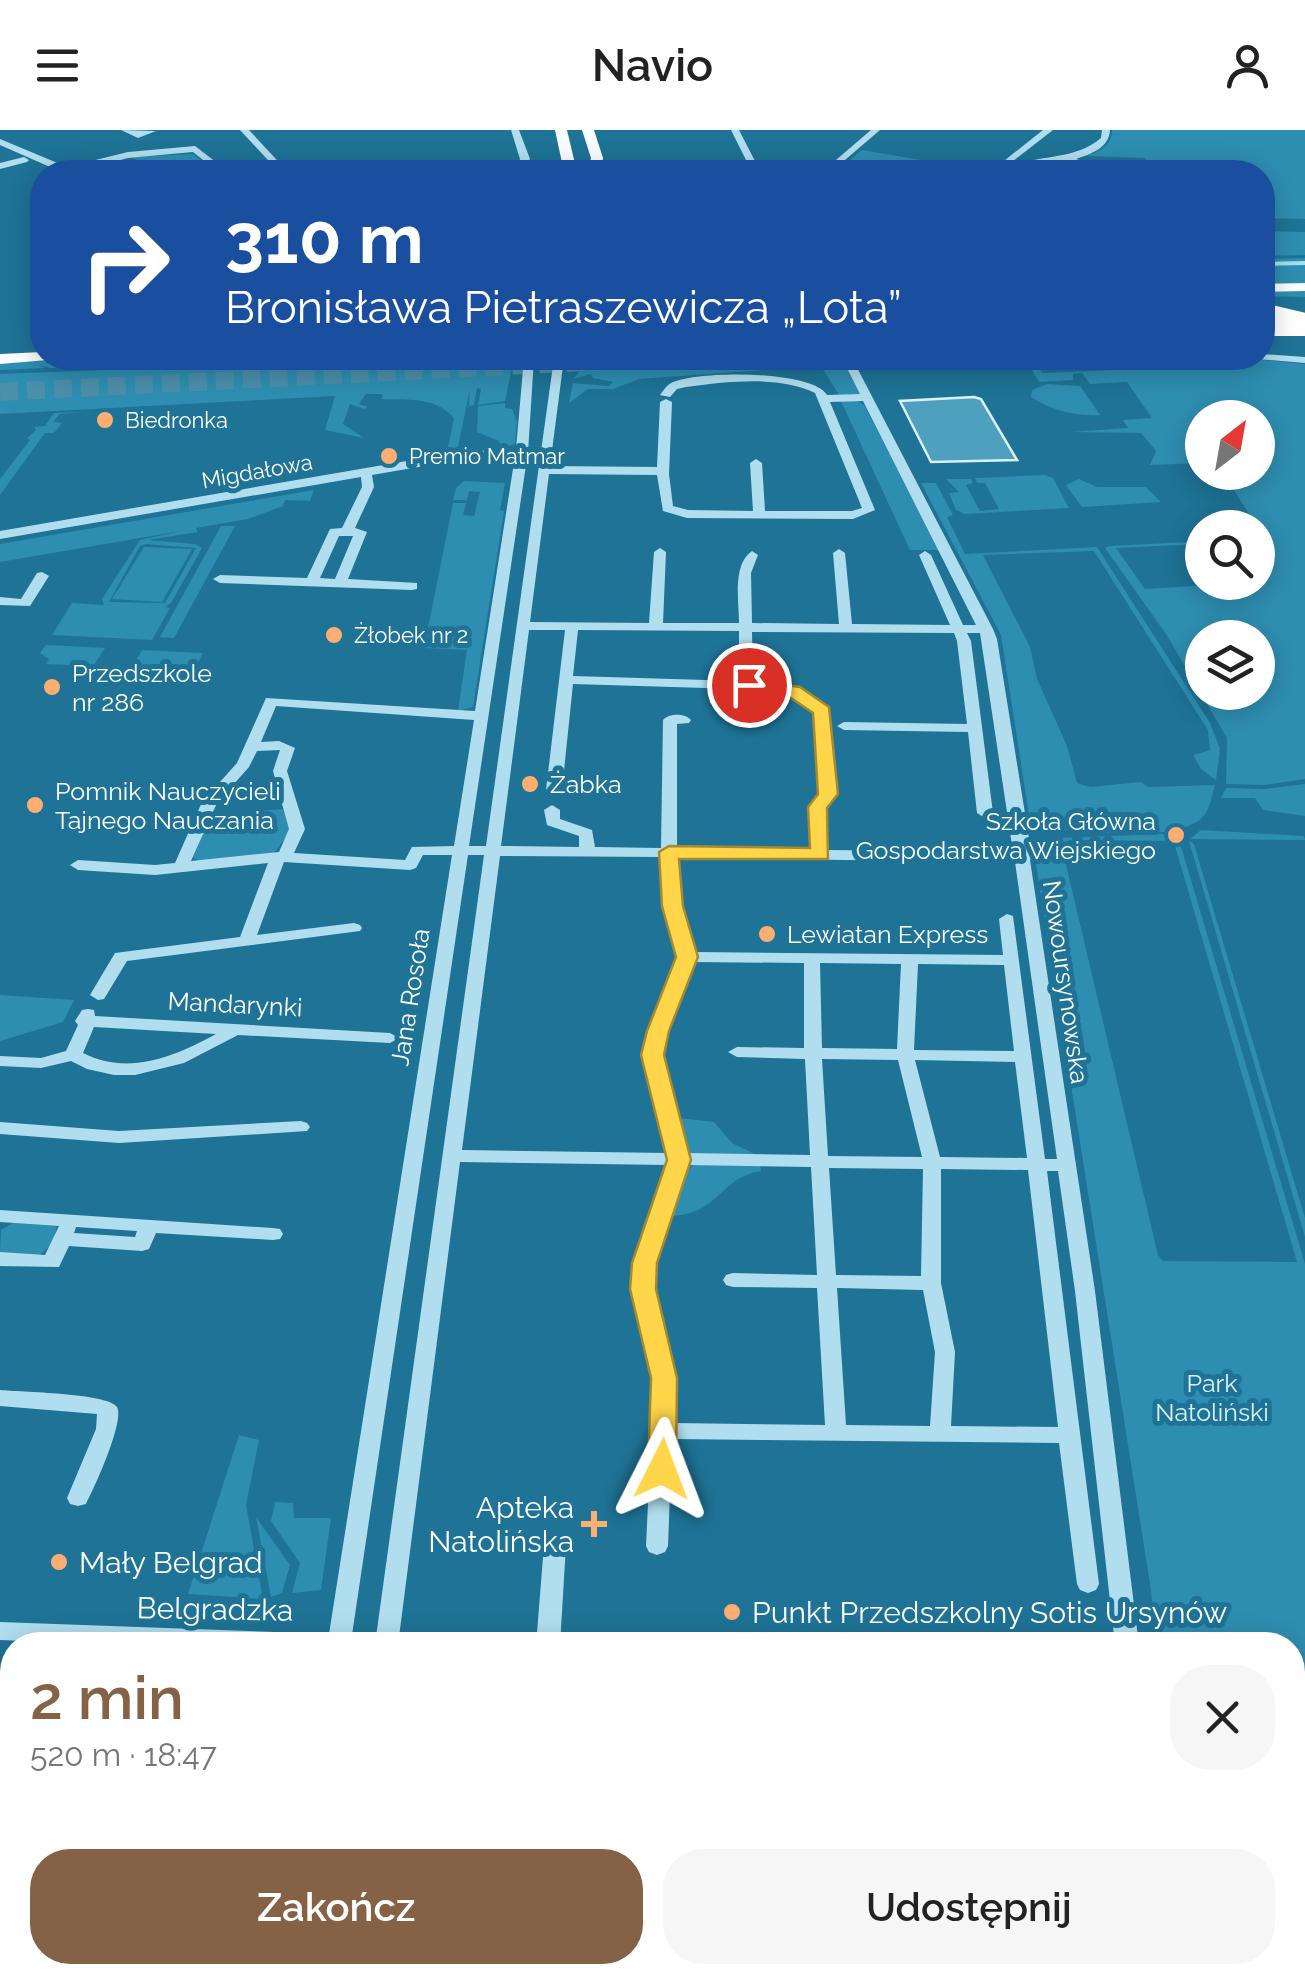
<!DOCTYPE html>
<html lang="pl">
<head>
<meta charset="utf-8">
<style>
	:root { --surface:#fff; --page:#f6f6f6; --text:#222; --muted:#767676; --accent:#856146 }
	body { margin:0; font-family:Raleway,sans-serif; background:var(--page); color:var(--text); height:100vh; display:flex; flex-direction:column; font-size:38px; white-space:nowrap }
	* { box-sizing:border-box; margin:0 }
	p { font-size:32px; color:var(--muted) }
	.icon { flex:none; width:55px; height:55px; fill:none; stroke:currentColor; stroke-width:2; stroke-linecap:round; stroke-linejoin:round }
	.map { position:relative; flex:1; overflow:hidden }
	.panel { position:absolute; left:0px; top:1502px; width:1305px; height:352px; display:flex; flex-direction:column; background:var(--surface); border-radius:40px 40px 0 0; box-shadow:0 5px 25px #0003 }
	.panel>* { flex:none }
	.banner { position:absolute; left:30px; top:30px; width:1245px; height:210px; border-radius:40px; box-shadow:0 5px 25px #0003; background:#1a4fa0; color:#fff; overflow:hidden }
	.needle { width:65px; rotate:31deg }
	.buttons { position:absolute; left:1185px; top:270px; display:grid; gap:20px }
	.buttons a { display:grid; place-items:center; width:90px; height:90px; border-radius:50%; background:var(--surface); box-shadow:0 5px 25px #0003; font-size:50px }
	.pin { position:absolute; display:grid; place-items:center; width:85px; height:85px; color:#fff; margin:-42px; border:5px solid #fff; border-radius:50%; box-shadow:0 2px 10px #0007 }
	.me { position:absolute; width:110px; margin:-55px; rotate:3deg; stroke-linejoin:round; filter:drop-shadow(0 0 8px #0008) }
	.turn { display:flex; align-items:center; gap:35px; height:210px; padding:0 30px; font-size:45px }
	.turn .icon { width:130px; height:130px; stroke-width:2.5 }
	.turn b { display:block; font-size:70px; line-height:85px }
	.round { display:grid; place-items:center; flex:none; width:105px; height:105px; border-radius:40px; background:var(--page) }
	.head { display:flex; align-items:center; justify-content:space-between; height:170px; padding:0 30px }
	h1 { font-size:60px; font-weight:600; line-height:75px; color:var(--accent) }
	.primary-button { display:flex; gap:20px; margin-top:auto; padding:20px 30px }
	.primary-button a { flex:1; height:115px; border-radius:40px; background:var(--accent); color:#fff; font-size:40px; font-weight:600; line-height:115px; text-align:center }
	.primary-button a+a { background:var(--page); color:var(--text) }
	header { display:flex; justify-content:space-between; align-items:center; height:130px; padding:0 30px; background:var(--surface); font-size:45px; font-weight:600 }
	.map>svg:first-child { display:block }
</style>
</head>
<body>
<header><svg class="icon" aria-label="menu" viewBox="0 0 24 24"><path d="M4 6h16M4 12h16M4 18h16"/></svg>Navio<svg class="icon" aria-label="person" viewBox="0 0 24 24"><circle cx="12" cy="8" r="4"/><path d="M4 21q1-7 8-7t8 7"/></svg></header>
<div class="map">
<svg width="1305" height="1854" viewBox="0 0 1305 1854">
	<rect width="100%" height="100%" fill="#1e7396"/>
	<g fill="#2e8eb1" fill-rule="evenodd">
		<path d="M1112 0H1305V89L1263 88 1262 42H1126L1119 37H1150L1145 28 1085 26C1098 23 1113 15 1112 0Z"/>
		<path d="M862 20 944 34 916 42 844 35Z"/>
		<path d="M193 24 207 35 170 42H125L150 36 131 27Z"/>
		<path d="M1262 101 1305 102V125L1263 126Z"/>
		<path d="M1305 128V167L1263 166 1262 129Z"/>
		<path d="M159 228 151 233 51 238 39 235 45 238 0 240V232Z"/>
		<path d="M419 228H514L505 271 478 275 481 259 477 258 474 275 469 276 470 259 457 321 448 317 454 288C435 265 400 270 382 269V264H366L359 274 368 277 365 279 350 274 343 294 364 308 325 300 335 266 0 284V244Z"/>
		<path d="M582 228H837L844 231 861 264 839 265 821 236 639 249 613 259H588L569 273 573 253 609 256 613 252 593 248 591 244 573 249 580 241Z"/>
		<path d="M1154 228H1246L1305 234V649L1265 655 1226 654 1227 608 1166 504 1105 418 1109 416 1190 412 1202 414 1116 418 1145 459 1258 452V413L1261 412 1258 398 1223 343 1258 342V288H1202V333L1150 335 1156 321 1141 303 1071 302 1128 298 1123 290 1152 288 1127 252 1090 254 1082 243 1073 244V250L1039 252 1030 237 1037 236 1043 243 1160 238ZM1202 508H1258V562H1202Z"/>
		<path d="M1047 254 1080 256 1100 285C1078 287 1050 280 1031 267L1032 260Z"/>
		<path d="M856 270 864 275 940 420H910L841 271Z"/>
		<path d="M505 273V278L512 279 517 292 515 314 501 318 499 311 477 302 478 276Z"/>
		<path d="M80 282 60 284 53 292 62 293 54 303H45L0 365V349L30 310 27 308 36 300 34 297 45 296 54 283Z"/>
		<path d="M1045 345 1053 348 1069 378 965 384 956 380 949 363 959 362 946 349H971L973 353 966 355 980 381 999 379 985 353H977L975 348Z"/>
		<path d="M1079 349 1097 357H1146L1161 372 1082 377 1066 355Z"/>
		<path d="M464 351 505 353 500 380 504 381 473 577 458 581 467 520 424 518 453 373H466L463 385 474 386 480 362 469 361 467 370H453L456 358Z"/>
		<path d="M921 353H936L953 385 947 387 965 424 1097 417 1210 593 1220 619 1216 650 1201 639 1193 625 1210 620 1208 600 1094 421 983 425 1030 517 1037 549 1067 616 1077 653 1090 657 1141 652 1148 657 1215 655C1211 668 1210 683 1198 691 1163 714 1070 699 1031 698L1001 505Z"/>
		<path d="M314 360 310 371 285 370 283 376 248 389 196 398 198 402 148 410 195 414 202 418 171 473 165 477 170 478 152 510 52 505 72 473 104 475 102 469 140 410 181 401 0 432V414ZM146 414 196 418 165 473 109 472 140 416Z"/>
		<path d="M221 396H235L174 508 160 507Z"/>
		<path d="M144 417 192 419 162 472 112 469Z"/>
		<path d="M46 515 105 518 93 536 46 534 49 529 40 523Z"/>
		<path d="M142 520 203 523 194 541 132 537Z"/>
		<path d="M1305 654V686L1263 680 1255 668H1221L1226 658 1264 659Z"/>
		<path d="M284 679 290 702 274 723 200 731 193 728 208 691 256 690 260 681Z"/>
		<path d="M1201 700 1304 706 1305 710 1190 709Z"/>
		<path d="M1163 704 1179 711 1069 710 1064 726 1158 1125 1163 1131 1297 1132 1175 716 1180 713 1305 1134V1854H1197L1195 1843 1292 1842V1515H1155L1151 1460 1032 709Z"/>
		<path d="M1189 711 1194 714 1305 1088V1107Z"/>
		<path d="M0 865 74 870 63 892 0 911Z"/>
		<path d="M679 988 714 992 732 1013 759 1026 761 1041C717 1049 720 1085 669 1086L683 1045 693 1035 691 1023 684 1018Z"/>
		<path d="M13 1093 57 1096 53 1113 38 1127 0 1123 1 1100Z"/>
		<path d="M239 1305 259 1310 246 1375 263 1469 188 1464Z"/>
		<path d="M275 1372 293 1373 294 1388H331L321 1460 292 1463 300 1433 271 1391Z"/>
		<path d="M256 1387 290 1435 282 1463 271 1467Z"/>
		<path d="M585 1843H680V1854H584Z"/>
		<path d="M1002 1843H1124L1125 1854H1003Z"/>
	</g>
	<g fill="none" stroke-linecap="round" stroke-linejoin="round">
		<path stroke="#a5ddf0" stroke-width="4" d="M1262 134 1305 133"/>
	</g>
	<path fill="#4fa0bf" stroke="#d8f1fb" stroke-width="2.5" d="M974 267 981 269 1017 330 931 332 900 271Z"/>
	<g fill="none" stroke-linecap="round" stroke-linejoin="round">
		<path stroke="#4b8fab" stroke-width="18" stroke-dasharray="18 9" stroke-linecap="butt" d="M0 262 663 228"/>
		<g fill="#b1deef" fill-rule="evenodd">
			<path d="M121 0 156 1 138 8Z"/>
			<path d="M240 0H249L288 42H279Z"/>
			<path d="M511 0H519L530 29 521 42 464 40 401 42 464 34 517 35 520 29Z"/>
			<path d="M731 0H739L757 35 814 39 819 42H752Z"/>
			<path d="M871 0H880L831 42H822Z"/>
			<path d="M1043 0H1053L999 42H990Z"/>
			<path d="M1102 0H1110C1109 18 1091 24 1076 29L1121 42C1102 42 1083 32 1067 31 1045 29 1023 43 1002 42 1033 22 1072 33 1101 8Z"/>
			<path d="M0 9 67 37 128 22 195 16 221 36 213 38 193 22 128 28 74 42H55L57 40 0 15Z"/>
			<path d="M24 27 29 30 27 32 0 39V33Z"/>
			<path d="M1262 224 1305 227V233L1258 229 1257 228H1262Z"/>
			<path d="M524 228H534L528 322 469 716H486L554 228H564L550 336 657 337 660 272 666 269 672 272 669 344 673 376 688 380 753 381 750 333 756 329 762 333 765 381H852L862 378 815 263C778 245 726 252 686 257L677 259 670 267 660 265C663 261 667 255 671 253 696 240 813 240 827 265L860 264 842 228H852L993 499 997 509 1032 727 1030 730 1095 1161 1139 1515H1115L1075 1161 1058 1041H1047L1099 1454 1096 1460 1088 1463 1080 1460 1077 1454 1059 1313 672 1309 668 1416 665 1422 657 1425 649 1422 646 1416 654 1248 633 1159 635 1133 668 1035 460 1032 398 1515H126L0 1510V1492L329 1504 452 725H423L416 738 410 740 284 732 257 805 354 793 360 795 362 798 360 801 127 831 104 869 98 870 90 865 115 823 240 807 268 733 155 745 78 740 70 735 78 730 155 735 175 733 202 672 237 633 266 568 475 581 515 326 459 330 372 345 374 357 355 398 367 402 348 449 417 453V459L412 460 220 453 213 449 220 445 307 448 330 399 342 398 362 357 361 347 0 409V401L459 322 516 319ZM863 271 976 495H963L931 425 925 421 919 425 950 495 852 494 845 423 839 419 833 423 839 494 752 493 751 443 758 425 752 421C732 435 739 471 739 493H663L666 422 660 418 654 422 649 493 530 492 549 344 657 345 663 381 687 388 853 389 875 380 830 272ZM339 406H353L335 449 320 448ZM529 500H565L546 660 549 663 554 665 562 660 573 554 775 560 788 564 815 583 821 658 810 677 812 720 677 718V594L689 593 691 590C685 583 669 583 663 590L661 718 595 717 592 700 560 689V680L552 675 544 680 547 695 579 706V717L501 716ZM578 500 739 501V545L746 549 753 545 752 502 954 503 957 511 967 594 844 592 837 596 844 600 968 602 977 683 985 688 993 683 971 511 967 503H980L1013 722 828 720 826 677 835 658 827 578 798 558 776 552 573 546ZM276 576 474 590 454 716 412 717 405 730 294 723 305 699 287 641 295 618 279 611 261 612ZM280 620 273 641 289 699 279 722 191 731 217 673 249 637 257 621ZM468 725H484L376 1507 352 1505ZM500 726 661 727 664 776 679 827 649 901 644 925 668 1023 462 1020ZM677 728 1015 732 1057 1029H1045L1013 786 1007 784 999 789 1003 825 694 822 680 776ZM693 832 804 833V918L737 917 728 922 737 927 805 929 810 1025 687 1023 662 925 667 901ZM820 833 901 834 897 919 822 918ZM918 834 1004 835 1014 921 914 920ZM822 929 898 930 922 1027 828 1026ZM915 930 1015 932 1027 1028 940 1027ZM686 1035 811 1037 817 1145 733 1143 726 1145 723 1150 726 1155 733 1157 817 1158 825 1295 673 1293 674 1248 653 1159 655 1133ZM829 1038 923 1039 921 1146 836 1145ZM941 1039 1028 1040 1058 1297 951 1296 955 1222 941 1153ZM837 1158 923 1160 935 1222 930 1296 846 1295Z"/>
			<path d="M42 442 49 446 30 476 0 475V467L21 469 37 443Z"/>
			<path d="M88 879 94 880 95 886 390 903 399 908 390 913 238 905 184 933 135 945H114L87 939 71 931 41 938 0 936V926L41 928 66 921 78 895 75 891 82 880ZM94 897 216 904C174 927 128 946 83 923Z"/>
			<path d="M301 991 307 993 310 997 307 1001 119 1013 0 1004V992L119 1001Z"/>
			<path d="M0 1080 273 1098 280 1099 283 1104 280 1109 273 1110 156 1103 149 1119 142 1121 69 1116 59 1137 0 1136V1122L45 1125 59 1096 0 1092ZM76 1097 137 1101 135 1107 74 1103Z"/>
			<path d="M0 1260C19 1262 108 1263 117 1277 125 1291 94 1359 86 1374L78 1376 70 1374 67 1368 96 1299 97 1284 0 1276Z"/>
			<path d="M555 1406 563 1409 566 1415 560 1515H536L544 1415 547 1409Z"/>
			<path d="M276 1842H302L300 1854H274Z"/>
			<path d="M329 1842H355L354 1854H328Z"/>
			<path d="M405 1842H431L429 1854H403Z"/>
			<path d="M970 1842H996L998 1854H972Z"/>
		</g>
		<g fill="#f9fdff" fill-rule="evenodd">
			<path d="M555 0H567L577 42H564Z"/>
			<path d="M582 0H594L603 28 601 42H588L591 28Z"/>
			<path d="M1305 153V161L1262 162V154Z"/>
			<path d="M42 222V228H49L48 230 0 234V224Z"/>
		</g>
		<rect fill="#fff" fill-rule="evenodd" x="1262" y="194" width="43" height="12"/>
		<path stroke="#fff" stroke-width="18" d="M1262 182 1305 192"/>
	</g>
	<path fill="#ffd54a" stroke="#a68a30" stroke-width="2.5" d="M749 550 800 557 829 577 838 664 827 678 828 729H679L683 776 698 827 669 901 664 925 691 1030 657 1133 656 1159 677 1248 676 1339 672 1346 662 1349 652 1346 648 1339 651 1248 630 1159 632 1133 667 1030 641 925 647 901 676 827 662 776 659 722 669 716 810 718 808 677 818 664 813 583 788 566 742 559 740 555Z"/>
	<g fill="#feae71" stroke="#1e7396" stroke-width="4">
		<circle cx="105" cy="290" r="10"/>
		<circle cx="389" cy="326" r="10"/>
		<circle cx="334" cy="505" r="10"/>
		<circle cx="52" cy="557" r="10"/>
		<circle cx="530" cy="654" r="10"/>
		<circle cx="35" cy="675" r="10"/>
		<circle cx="1176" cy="705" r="10"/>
		<circle cx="767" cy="804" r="10"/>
		<path d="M589 1379h10v10h10v10h-10v10h-10v-10h-10v-10h10z"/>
		<circle cx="59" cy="1432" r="10"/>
		<circle cx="732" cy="1482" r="10"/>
	</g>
	<g text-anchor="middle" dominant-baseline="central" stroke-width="10" stroke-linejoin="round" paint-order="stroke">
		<g font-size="22" fill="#fff" stroke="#1e7396" text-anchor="start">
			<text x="125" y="290">Biedronka</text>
			<text x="409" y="326">Premio Matmar</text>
			<text x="354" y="505">Żłobek nr 2</text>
		</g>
		<g font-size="22" fill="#fff" stroke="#1e7396">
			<text transform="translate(257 341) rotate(-10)">Migdałowa</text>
		</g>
		<g font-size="25" fill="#fff" stroke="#1e7396" text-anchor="start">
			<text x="72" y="543">Przedszkole<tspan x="72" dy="29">nr 286</tspan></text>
			<text x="550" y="654">Żabka</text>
			<text x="55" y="661">Pomnik Nauczycieli<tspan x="55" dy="29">Tajnego Nauczania</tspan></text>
			<text x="1156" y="691" text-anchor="end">Szkoła Główna<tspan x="1156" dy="29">Gospodarstwa Wiejskiego</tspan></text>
			<text x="787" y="804">Lewiatan Express</text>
		</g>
		<g font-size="25" fill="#fff" stroke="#1e7396">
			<text transform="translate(1066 852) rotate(82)">Nowoursynowska</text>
			<text transform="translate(410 867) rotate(-81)">Jana Rosoła</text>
			<text transform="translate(235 874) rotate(3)">Mandarynki</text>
		</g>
		<g font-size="25" fill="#d8f1fb" stroke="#1e7396">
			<text x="1212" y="1253">Park<tspan x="1212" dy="29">Natoliński</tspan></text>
		</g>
		<g font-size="30" fill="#fff" stroke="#1e7396" text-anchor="start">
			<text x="574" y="1377" text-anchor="end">Apteka<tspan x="574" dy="34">Natolińska</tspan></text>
			<text x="79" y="1432">Mały Belgrad</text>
			<text x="752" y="1482">Punkt Przedszkolny Sotis Ursynów</text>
		</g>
		<g font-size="30" fill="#fff" stroke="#1e7396">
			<text transform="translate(215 1479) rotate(1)">Belgradzka</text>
		</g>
	</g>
</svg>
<div class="buttons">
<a><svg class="needle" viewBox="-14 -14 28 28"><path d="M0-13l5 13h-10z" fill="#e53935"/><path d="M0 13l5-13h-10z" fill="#767676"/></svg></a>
<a><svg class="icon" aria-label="search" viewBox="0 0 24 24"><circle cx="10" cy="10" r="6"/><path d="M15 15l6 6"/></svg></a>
<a><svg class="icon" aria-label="layers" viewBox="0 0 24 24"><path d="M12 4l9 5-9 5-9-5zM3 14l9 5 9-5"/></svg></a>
</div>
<div class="pin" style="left:749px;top:555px;background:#d93025"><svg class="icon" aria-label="arrive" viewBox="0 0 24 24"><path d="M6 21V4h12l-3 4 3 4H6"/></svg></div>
<svg class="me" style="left:662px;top:1339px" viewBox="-20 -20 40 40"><path d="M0-17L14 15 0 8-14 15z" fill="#ffd54a" stroke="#fff" stroke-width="4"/></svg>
<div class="banner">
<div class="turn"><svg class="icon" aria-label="right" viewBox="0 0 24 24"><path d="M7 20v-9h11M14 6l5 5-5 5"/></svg><div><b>310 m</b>Bronisława Pietraszewicza „Lota”</div></div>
</div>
<section class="panel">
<div class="head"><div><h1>2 min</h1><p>520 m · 18:47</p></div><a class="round"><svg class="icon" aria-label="close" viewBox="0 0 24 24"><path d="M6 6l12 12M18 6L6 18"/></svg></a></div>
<div class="primary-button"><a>Zakończ</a><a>Udostępnij</a></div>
</section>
</div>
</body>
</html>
